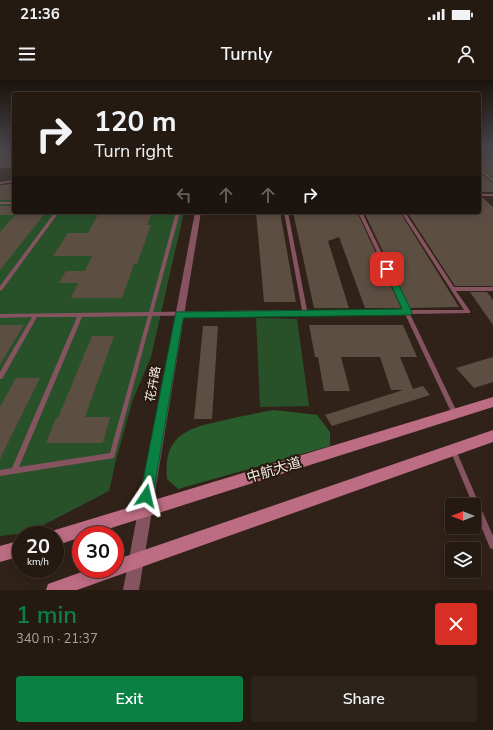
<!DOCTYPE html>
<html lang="en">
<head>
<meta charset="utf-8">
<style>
	:root { --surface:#241a12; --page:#2c231b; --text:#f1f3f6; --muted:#a3a19f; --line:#413832; --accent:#0b8043 }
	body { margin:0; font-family:"Nunito Sans","Noto Sans SC",sans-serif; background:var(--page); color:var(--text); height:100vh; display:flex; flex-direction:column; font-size:15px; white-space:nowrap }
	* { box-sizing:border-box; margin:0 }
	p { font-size:13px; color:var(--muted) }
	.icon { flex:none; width:22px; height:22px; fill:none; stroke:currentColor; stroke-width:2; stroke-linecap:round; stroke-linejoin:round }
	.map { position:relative; height:510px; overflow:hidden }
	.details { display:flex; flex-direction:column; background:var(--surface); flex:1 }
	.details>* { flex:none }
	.guide { position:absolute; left:12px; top:12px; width:469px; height:122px; border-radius:4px; box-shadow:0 2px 10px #0003,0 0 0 1px var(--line); background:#241a12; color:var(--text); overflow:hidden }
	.needle { width:26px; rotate:270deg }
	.fabs { position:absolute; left:445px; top:418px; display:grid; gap:8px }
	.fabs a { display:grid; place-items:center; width:36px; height:36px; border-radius:4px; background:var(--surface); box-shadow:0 2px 10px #0003,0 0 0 1px var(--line); font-size:20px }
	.speed { position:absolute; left:12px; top:446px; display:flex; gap:8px; font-size:20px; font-weight:700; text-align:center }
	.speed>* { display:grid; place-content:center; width:52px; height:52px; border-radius:50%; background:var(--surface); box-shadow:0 2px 10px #0003,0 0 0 1px var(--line); line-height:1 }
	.speed small { font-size:10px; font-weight:400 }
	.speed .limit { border:6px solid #d22; background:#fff; color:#111 }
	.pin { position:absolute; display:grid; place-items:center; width:34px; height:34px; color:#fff; margin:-17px; border-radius:8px; box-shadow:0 2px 6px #0006 }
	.me { position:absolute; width:44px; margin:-22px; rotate:10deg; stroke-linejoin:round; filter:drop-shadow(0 0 3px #0008) }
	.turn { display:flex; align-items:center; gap:14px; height:84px; padding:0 16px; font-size:18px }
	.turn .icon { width:52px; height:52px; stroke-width:2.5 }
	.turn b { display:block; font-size:28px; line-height:34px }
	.lanes { display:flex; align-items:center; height:38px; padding:0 16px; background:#0003; justify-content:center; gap:20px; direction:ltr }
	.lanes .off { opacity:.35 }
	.round { display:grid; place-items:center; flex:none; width:42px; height:42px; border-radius:4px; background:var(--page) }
	.head { display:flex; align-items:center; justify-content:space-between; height:68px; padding:0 16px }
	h1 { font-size:24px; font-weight:600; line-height:30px; color:var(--accent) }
	.action { display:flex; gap:8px; margin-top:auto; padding:8px 16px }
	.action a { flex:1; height:46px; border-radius:4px; background:var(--accent); color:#fff; font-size:16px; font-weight:600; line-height:46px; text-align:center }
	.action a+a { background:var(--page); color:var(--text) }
	.status { display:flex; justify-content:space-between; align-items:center; height:28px; padding:0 20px; background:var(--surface); direction:ltr }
	.status svg { height:11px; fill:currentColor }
	header { display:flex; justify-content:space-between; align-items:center; height:52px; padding:0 16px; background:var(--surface); font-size:18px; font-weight:600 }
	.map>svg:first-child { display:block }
</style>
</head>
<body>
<div class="status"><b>21:36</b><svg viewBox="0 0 49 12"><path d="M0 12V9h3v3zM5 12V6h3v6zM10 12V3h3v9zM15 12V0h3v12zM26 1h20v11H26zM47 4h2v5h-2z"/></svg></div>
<header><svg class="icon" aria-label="menu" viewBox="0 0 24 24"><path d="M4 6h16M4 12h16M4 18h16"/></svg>Turnly<svg class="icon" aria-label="person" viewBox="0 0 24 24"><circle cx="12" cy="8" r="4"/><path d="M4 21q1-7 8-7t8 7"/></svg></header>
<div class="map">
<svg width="493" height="510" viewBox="0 0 493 510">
	<rect width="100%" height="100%" fill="#302218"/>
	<g fill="#28512a">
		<path d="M479 67H493V101L479 89Z"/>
		<path d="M0 116H14V132H184L151 277 133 319 116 380 109 411 28 453 0 456Z"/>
		<path d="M256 238 297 239 309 326 260 327Z"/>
	</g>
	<path fill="#295c2d" d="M274 330 317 335 330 352V366L178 409 167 399C163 354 188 348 225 340 242 336 258 333 274 330Z"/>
	<g fill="#5d4e42">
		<path d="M0 67H14V74L6 77 8 79H14V87L0 88Z"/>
		<path d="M479 78H493V97L479 87Z"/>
		<path d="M479 92 493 103V112H479Z"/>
		<path d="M14 104V120H0V105Z"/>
		<path d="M479 118H483L493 127V206H455L407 132H479Z"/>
		<rect x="0" y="126" width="14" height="9"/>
		<path d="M18 132H46L0 190V152Z"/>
		<path d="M114 132H152L147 145H151L137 184H134L122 218H71L78 203H59L66 191H85L92 176H53L68 153H88L99 133H113Z"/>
		<path d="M256 132H280L296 222H264Z"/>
		<path d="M293 132H357L401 228H365L339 157 328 161 349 228H314Z"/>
		<path d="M364 132H400L459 227 410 228Z"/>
		<path d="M470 212H487L493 220V245Z"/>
		<path d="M0 245H24L0 284Z"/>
		<path d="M309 245H403L417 277H400L413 309 423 306 430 315 332 346 325 335 403 310H391L380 277H341L350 311H324L318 277H315Z"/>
		<path d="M203 246H218L212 339H194Z"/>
		<path d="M92 256H114L85 337H110L103 363H46L56 338H58Z"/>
		<path d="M493 277V302L474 308 456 288Z"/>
		<path d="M16 298H40L0 379V327Z"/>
	</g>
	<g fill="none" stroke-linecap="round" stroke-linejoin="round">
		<g fill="#865461" fill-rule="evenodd">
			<path d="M14 75V77L8 78 7 77Z"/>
			<rect x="479" y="75" width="14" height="2"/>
			<path d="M479 88 493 99V102L479 90Z"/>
			<path d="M14 100V102L0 104V102Z"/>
			<rect x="479" y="114" width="14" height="2"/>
			<rect x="0" y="122" width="14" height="2"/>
			<path d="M55 132H59L2 210 0 211V206Z"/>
			<path d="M176 132H180L153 232 302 230 284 132H288L307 230H404L358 132H362L409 230H464L401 132H405L454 207H493V211H456L470 231V233L410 234 457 332 458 334 457 336 455 337 453 336 405 234H305L152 236 114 378 0 396V390L12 388 77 237H37L2 299H0V292L32 237 0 238V234L149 232ZM148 236 110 373 19 387 82 237Z"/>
			<path d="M453 367 455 368 493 456V469L490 468 474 429V425H473L450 370 451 368Z"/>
		</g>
		<path fill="#865461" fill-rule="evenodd" d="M195 132H201L139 510H123Z"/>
		<g fill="#bc6c83" fill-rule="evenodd">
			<path d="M493 317V327L89 455H81V457L55 466V455H49L50 453 55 450Z"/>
			<path d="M493 350V362L77 510H46L48 504 90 489H115V480Z"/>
			<path d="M21 460V476L0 482V466Z"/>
		</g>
	</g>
	<linearGradient id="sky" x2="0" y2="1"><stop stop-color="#1a130d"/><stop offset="0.49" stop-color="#484448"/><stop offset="1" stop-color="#484448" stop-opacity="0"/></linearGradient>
	<rect width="493" height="138" fill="url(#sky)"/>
	<path fill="#0b8043" stroke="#07532c" d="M387 187 391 189 412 232 411 235 183 238 153 416 151 420 146 422 142 420 140 416 176 232 402 229 384 189Z"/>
	<g text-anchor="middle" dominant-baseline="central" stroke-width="4" stroke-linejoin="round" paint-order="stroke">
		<g font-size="12" fill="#f6ede6" stroke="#26190e">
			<text transform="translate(153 304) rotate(-80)">花卉路</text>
		</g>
		<g font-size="14" fill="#f6ede6" stroke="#26190e">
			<text transform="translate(274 390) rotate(-17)">中航大道</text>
		</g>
	</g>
</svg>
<div class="fabs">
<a><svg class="needle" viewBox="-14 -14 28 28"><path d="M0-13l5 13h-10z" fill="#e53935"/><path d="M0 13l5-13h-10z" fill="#a3a19f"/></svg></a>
<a><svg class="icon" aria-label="layers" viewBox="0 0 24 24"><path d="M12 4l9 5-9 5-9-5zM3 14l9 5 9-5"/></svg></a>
</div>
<div class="speed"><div>20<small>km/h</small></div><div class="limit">30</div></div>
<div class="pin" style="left:387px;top:189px;background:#d93025"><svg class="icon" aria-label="arrive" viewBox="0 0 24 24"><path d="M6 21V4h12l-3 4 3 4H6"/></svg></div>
<svg class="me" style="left:146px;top:416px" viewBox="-20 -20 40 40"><path d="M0-17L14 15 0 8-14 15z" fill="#0b8043" stroke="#fff" stroke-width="4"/></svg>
<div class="guide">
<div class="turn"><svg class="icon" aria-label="right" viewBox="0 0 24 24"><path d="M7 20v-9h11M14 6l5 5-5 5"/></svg><div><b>120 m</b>Turn right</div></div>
<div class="lanes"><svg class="icon off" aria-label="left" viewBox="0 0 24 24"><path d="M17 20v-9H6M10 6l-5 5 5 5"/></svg><svg class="icon off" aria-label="ahead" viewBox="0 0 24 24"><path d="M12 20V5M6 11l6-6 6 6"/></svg><svg class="icon off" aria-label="ahead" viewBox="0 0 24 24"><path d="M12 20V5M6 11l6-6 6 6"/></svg><svg class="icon" aria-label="right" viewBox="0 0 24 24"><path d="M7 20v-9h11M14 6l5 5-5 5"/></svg></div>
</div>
</div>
<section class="details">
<div class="head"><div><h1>1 min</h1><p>340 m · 21:37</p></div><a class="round" style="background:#d93025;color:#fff"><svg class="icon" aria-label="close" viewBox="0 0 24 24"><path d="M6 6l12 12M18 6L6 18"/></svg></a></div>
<div class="action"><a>Exit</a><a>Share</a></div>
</section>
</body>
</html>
